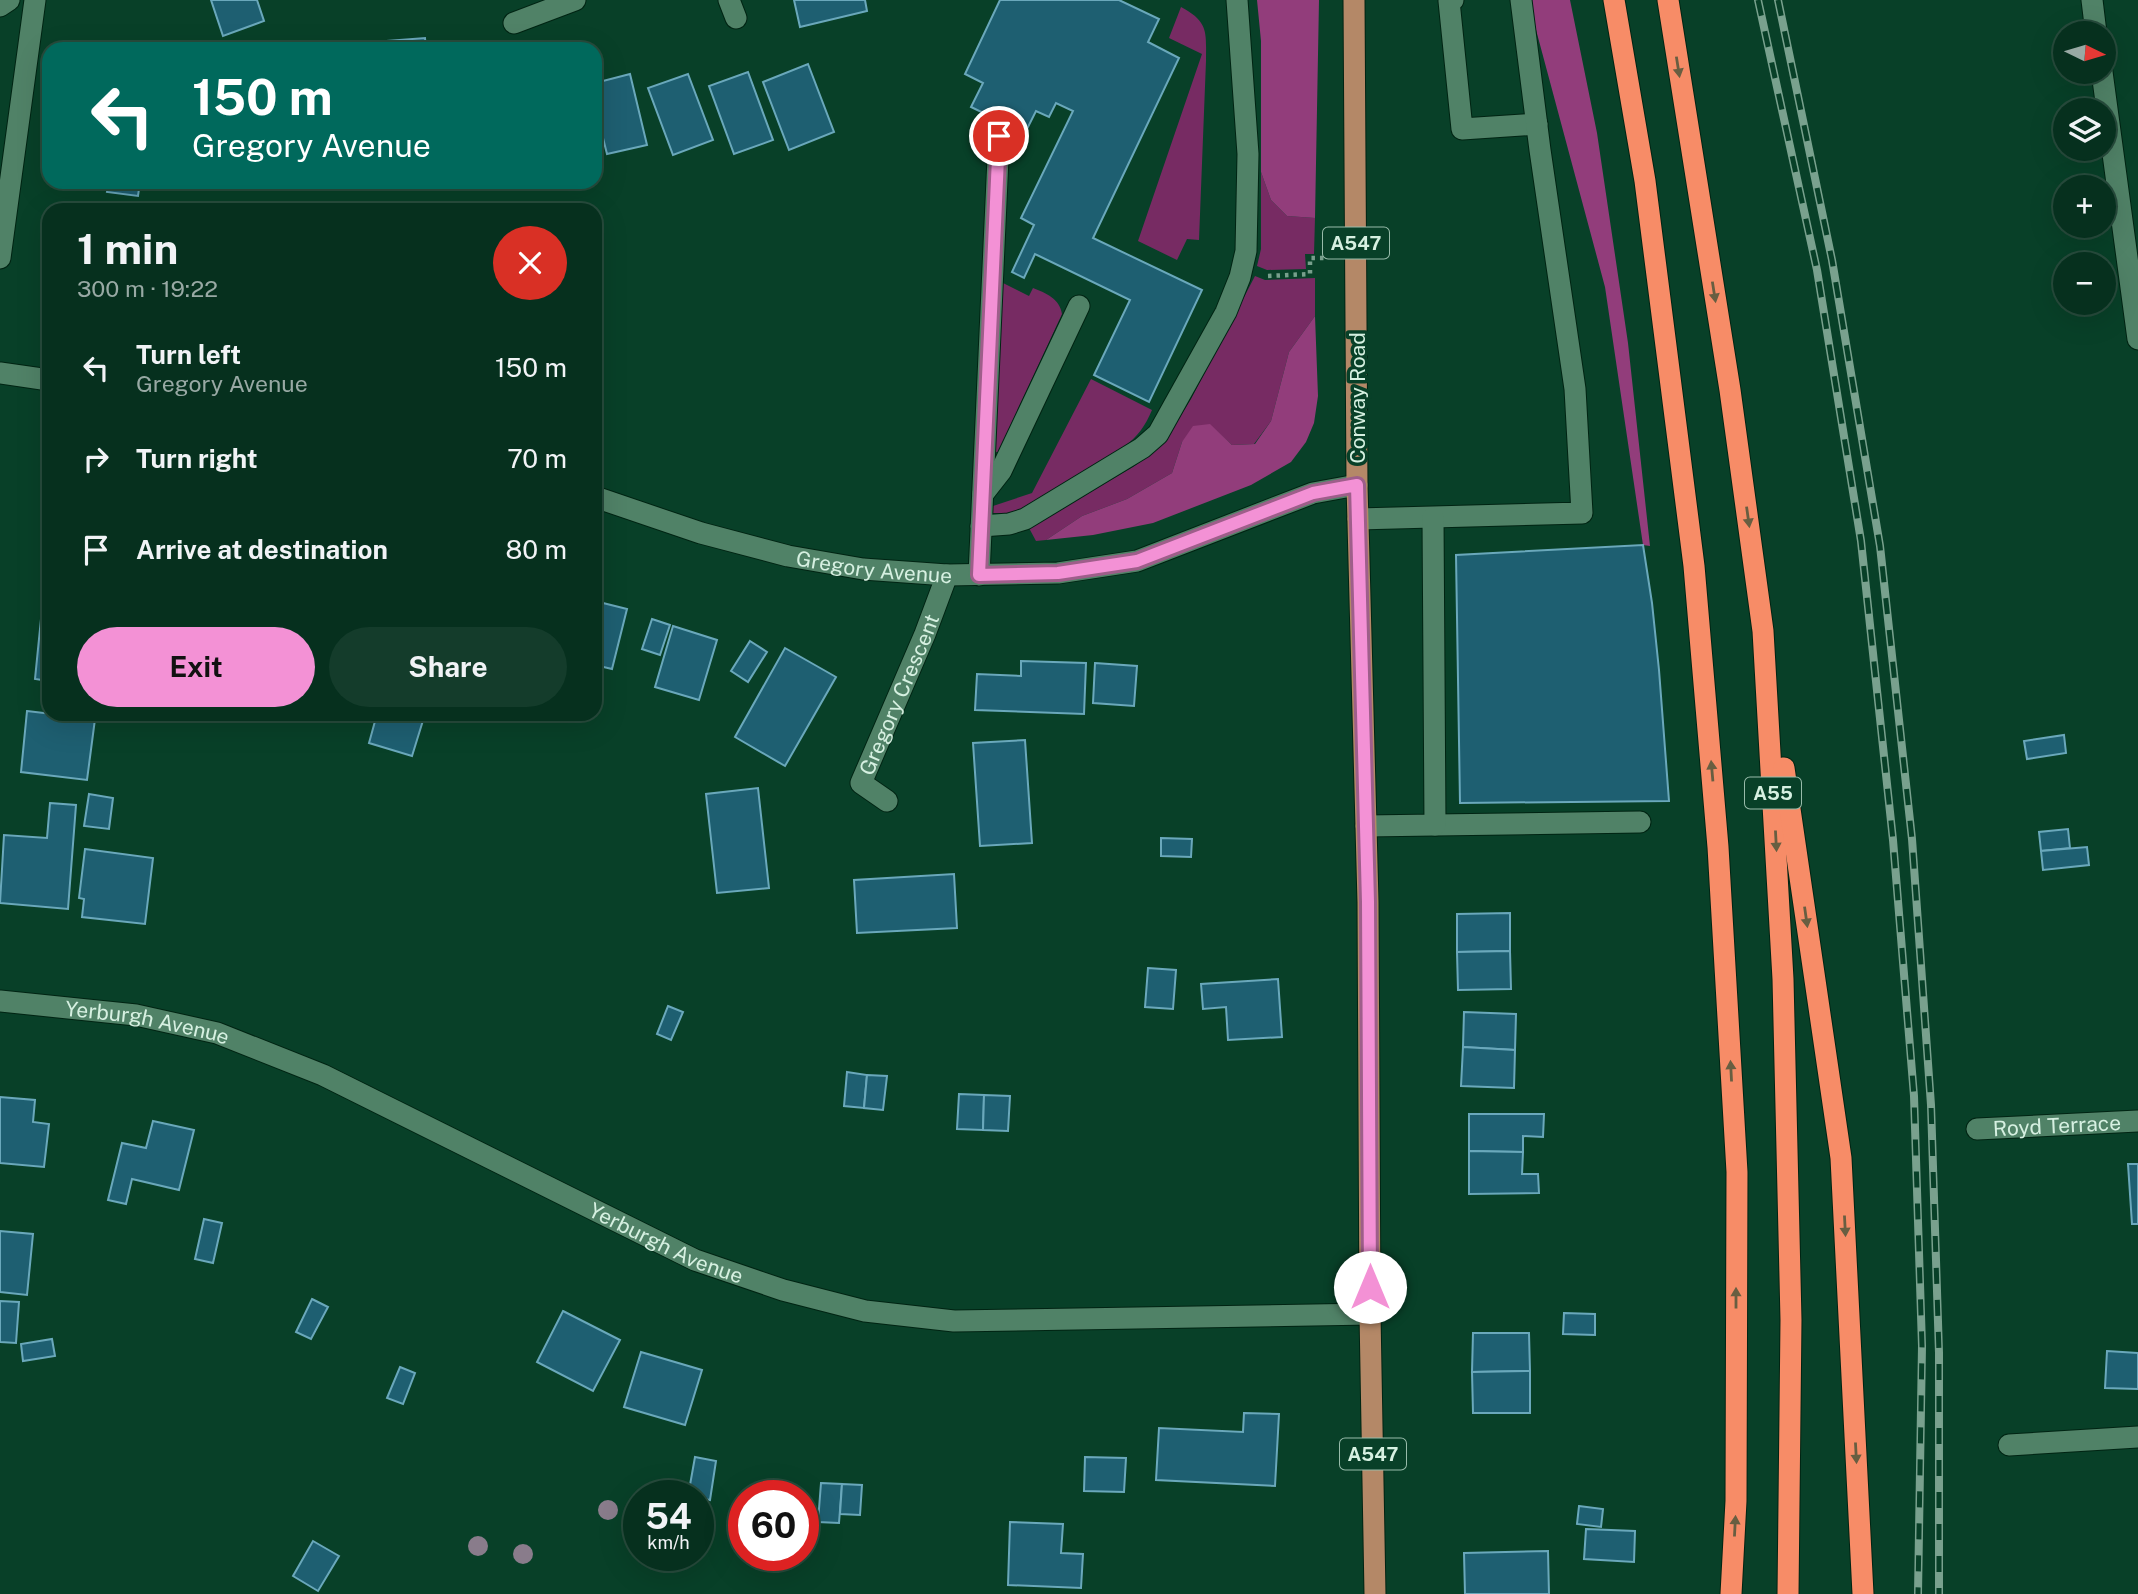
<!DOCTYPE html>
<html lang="en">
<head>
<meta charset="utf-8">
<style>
	:root { --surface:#06301e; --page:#143c2b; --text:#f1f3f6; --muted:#98a9a4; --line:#274b3c; --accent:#f391d5 }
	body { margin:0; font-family:"Public Sans",sans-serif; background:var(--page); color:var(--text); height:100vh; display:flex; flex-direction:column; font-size:26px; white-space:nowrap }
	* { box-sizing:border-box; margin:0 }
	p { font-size:23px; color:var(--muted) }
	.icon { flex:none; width:38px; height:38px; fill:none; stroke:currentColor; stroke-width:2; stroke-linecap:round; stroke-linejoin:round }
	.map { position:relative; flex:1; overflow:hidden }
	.drawer { position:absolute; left:42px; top:203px; width:560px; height:518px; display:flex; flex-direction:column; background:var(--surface); border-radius:21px; box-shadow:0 7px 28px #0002,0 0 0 2px var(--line) }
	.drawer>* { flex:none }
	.guide { position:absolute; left:42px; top:42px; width:560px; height:147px; border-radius:21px; box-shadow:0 7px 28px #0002,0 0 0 2px var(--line); background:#00695c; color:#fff; overflow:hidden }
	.needle { width:46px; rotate:95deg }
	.fabs { position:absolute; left:2053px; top:21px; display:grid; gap:14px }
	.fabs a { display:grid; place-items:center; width:63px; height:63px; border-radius:50%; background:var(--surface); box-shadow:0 7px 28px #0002,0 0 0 2px var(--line); font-size:35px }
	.speed { position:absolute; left:623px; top:1480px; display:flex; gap:14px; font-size:35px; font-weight:700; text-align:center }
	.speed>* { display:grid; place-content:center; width:91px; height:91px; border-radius:50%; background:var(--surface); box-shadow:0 7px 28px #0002,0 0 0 2px var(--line); line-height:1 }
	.speed small { font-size:18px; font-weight:400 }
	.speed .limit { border:10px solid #d22; background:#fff; color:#111 }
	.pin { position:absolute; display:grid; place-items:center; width:60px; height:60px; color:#fff; margin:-30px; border:4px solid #fff; border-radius:50%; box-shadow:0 2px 7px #0007 }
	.me { position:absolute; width:77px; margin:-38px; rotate:0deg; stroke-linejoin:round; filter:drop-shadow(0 0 5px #0008) }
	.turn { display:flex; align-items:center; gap:24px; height:147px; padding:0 35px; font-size:32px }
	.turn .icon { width:91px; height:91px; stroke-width:2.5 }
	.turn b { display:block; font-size:49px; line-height:60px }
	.round { display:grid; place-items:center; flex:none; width:74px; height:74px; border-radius:37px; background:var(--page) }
	.head { display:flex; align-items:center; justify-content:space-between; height:119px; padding:0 35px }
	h1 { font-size:42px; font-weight:700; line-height:52px }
	.action { display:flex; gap:14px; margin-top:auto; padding:14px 35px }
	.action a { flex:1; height:80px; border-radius:42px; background:var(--accent); color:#111; font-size:28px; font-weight:700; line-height:80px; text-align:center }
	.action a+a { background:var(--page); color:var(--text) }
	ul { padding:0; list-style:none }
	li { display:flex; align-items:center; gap:21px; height:91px; padding:0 35px }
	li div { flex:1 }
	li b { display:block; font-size:26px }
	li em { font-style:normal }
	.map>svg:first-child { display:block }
</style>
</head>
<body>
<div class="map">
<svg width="2138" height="1594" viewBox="0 0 2138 1594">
	<rect width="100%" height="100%" fill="#084028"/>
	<g fill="#772b63">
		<path d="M1181 7C1209 22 1206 32 1206 61L1199 240 1187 239 1177 260 1138 241 1202 54 1169 38Z"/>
		<path d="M1261 172 1271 200 1287 216 1315 218 1314 254H1305L1306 269 1267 270 1257 266 1261 249Z"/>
		<path d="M1255 276 1265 280 1315 278V316L1289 352 1271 421 1254 444 1232 445 1210 425 1182 442 1172 473 1127 499 1082 516 1046 540 1036 541 1029 528 1133 467 1154 452 1170 433 1191 399Z"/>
		<path d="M999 281 1029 296 1033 288C1046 293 1060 299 1062 314L998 452H989Z"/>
		<path d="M1091 379 1152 410C1145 426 1138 437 1123 447L1014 513H992L993 506 1032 493Z"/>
	</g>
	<g fill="#923d7b">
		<path d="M1257 0H1319L1315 218 1287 216 1271 200 1261 172V41Z"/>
		<path d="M1528 0H1570L1597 133 1628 343 1650 546 1643 545 1605 287Z"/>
		<path d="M1315 316 1318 396 1314 423 1306 442 1291 462 1251 485 1153 523 1093 535 1046 540 1082 516 1127 499 1172 473 1182 442 1193 426 1210 424 1232 445 1255 444 1271 421 1289 352Z"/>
	</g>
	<g fill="#1e5f71" stroke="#6aa8bb" stroke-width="2">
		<path d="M211 0H257L264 21 223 36Z"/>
		<path d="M794 0H865L867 11 800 27Z"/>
		<path d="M1000 0H1119L1159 19 1148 42 1179 58 1093 238 1202 290 1149 402 1094 375 1130 300 1035 254 1024 278 1012 272 1034 225 1021 218 1073 111 1056 103 1049 117 1036 111 1025 133 971 107 983 83 965 74Z"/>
		<path d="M425 38 426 49H387V41Z"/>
		<path d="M808 64 834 132 789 150 763 82Z"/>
		<path d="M748 72 773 140 734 154 709 86Z"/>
		<path d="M630 74 647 145 607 154 595 106V83Z"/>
		<path d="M688 74 713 140 673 155 648 88Z"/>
		<path d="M109 182H140L138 196 107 192Z"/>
		<path d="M1643 545 1652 603 1659 670 1669 801 1460 803 1456 555Z"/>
		<path d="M47 585H49V605H44Z"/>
		<path d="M595 601 627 609 612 669 595 665Z"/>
		<path d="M41 619H49V681L35 679Z"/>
		<path d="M652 619 670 625 660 655 642 649Z"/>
		<path d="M673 626 717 640 699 700 655 687Z"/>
		<path d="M750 641 767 652 748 682 731 671Z"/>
		<path d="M785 648 836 677 785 766 735 737Z"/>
		<path d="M1021 661 1086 663 1084 714 975 710 977 674 1021 676Z"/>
		<path d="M1095 663 1137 666 1134 706 1093 703Z"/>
		<path d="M27 711 95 719 87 780 21 772Z"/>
		<path d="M377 714H425L412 756 369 743Z"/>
		<path d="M2064 735 2066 753 2027 759 2024 741Z"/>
		<path d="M1025 740 1032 843 980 846 973 743Z"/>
		<path d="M758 788 769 888 717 893 706 794Z"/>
		<path d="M89 794 113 798 109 829 84 826Z"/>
		<path d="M50 803 76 805 68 909 0 903 4 835 47 838Z"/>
		<path d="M2068 829 2070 848 2041 851 2039 832Z"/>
		<path d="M1161 838 1192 839 1191 857 1161 856Z"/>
		<path d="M2087 847 2089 865 2043 870 2041 851Z"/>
		<path d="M85 849 153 858 145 924 82 917 84 899 79 898Z"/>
		<path d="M954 874 957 928 857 933 854 880Z"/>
		<path d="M1510 913V951L1457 952V914Z"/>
		<path d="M1510 951 1511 989 1458 990 1457 952Z"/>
		<path d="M1148 968 1176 970 1173 1009 1145 1007Z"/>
		<path d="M1278 979 1282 1037 1228 1040 1226 1007 1203 1009 1201 984Z"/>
		<path d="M668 1006 683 1012 671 1040 657 1034Z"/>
		<path d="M1464 1012 1516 1014 1515 1050 1463 1047Z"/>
		<path d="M1463 1047 1515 1050 1514 1088 1461 1086Z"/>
		<path d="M847 1072 867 1075 864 1108 844 1106Z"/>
		<path d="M867 1075 887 1076 883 1110 864 1108Z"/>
		<path d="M959 1094 984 1095 983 1130 957 1129Z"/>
		<path d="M984 1095 1010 1096 1008 1131 983 1130Z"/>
		<path d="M0 1097 35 1100 33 1122 49 1124 44 1167 0 1163Z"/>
		<path d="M1469 1114H1544L1543 1137 1523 1136V1152L1469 1151Z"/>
		<path d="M153 1121 194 1130 179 1190 132 1179 126 1204 108 1200 122 1143 146 1148Z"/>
		<path d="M1469 1151 1523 1152 1522 1174H1538L1539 1193 1469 1194Z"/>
		<path d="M2128 1164H2138V1224H2132Z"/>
		<path d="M204 1219 222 1223 213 1263 195 1259Z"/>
		<path d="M0 1231 33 1234 27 1295 0 1292Z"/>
		<path d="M312 1299 328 1307 311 1339 296 1332Z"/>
		<path d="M0 1301 19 1302 16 1343 0 1342Z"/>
		<path d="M563 1311 620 1340 593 1391 537 1362Z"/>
		<path d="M1564 1313 1595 1314V1335L1563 1334Z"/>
		<path d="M1473 1333H1529L1530 1371 1472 1372Z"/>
		<path d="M52 1339 55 1356 23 1361 21 1344Z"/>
		<path d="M2107 1351 2138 1353V1389L2105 1388Z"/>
		<path d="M641 1352 702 1370 685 1425 624 1407Z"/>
		<path d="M400 1367 415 1373 403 1404 387 1398Z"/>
		<path d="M1530 1371V1413H1473L1472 1372Z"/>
		<path d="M1244 1413 1279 1414 1275 1486 1156 1480 1159 1428 1243 1432Z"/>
		<path d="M695 1457 716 1461 710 1500 698 1498V1496H688Z"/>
		<path d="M1085 1457 1126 1458 1124 1492 1084 1491Z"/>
		<path d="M821 1483 842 1484 839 1523 818 1522Z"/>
		<path d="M842 1484 862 1485 860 1515 840 1514Z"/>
		<path d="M1579 1506 1603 1509 1601 1527 1577 1524Z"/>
		<path d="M1010 1522 1063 1524 1061 1553 1083 1554 1081 1588 1008 1585Z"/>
		<path d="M1586 1529 1635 1531 1634 1562 1584 1559Z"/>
		<path d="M313 1541 339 1556 318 1591 293 1576Z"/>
		<path d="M1548 1551 1549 1594H1465L1464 1553Z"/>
	</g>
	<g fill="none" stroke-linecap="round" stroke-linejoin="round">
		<g stroke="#002413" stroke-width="23">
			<g id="minor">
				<path d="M729 0 736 18"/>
				<path d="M1453 0 1449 1 1462 129 1537 124"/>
				<path d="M2092 0 2096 33"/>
				<path d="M0 6 9 0"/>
				<path d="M514 23 575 0"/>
				<path d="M2102 72 2138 339"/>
				<path d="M0 258 35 0"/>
				<path d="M0 373 49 380"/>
				<path d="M983 494 1001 471 1079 306"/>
				<path id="s1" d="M595 497 701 533 788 556 863 569 947 575 1058 573 1137 561 1313 493 1357 485"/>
				<path d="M1358 519 1582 513 1575 389 1540 150 1521 0"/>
				<path d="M981 526 1009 524 1025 519 1142 448 1158 434 1226 312 1240 277 1246 251 1248 154 1237 0"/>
				<path d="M979 575 999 136"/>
				<path id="s2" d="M887 801 861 783 925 634 947 575"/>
				<path d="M1435 825 1640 822"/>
				<path d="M1366 826 1435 825 1433 518"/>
				<path id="s3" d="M0 1001 136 1015 217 1033 323 1075 695 1260 783 1290 865 1311 954 1321 1370 1314"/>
				<path id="s4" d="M1977 1129 2138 1121"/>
				<path d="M2009 1445 2138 1437"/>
			</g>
		</g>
		<g stroke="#002413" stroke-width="23">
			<path id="major" d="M1354 0 1357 485 1368 902 1370 1314 1375 1594"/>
		</g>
		<g stroke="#002413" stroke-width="23">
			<g id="highway">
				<path d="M1614 0 1645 181 1694 566 1718 847 1737 1172 1736 1501 1731 1594"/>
				<path d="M1668 0 1730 390 1763 631 1783 979 1791 1320 1788 1594"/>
				<path d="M1784 768 1841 1158 1863 1594"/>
			</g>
		</g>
		<path stroke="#779f8c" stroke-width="4.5" stroke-dasharray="3.5 5" stroke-linecap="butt" d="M1268 276 1310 274V258H1327"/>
		<use href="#minor" stroke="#508267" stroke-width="21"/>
		<use href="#major" stroke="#b48867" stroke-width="21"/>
		<use href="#highway" stroke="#f78c67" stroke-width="21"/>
		<g stroke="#79a18e" stroke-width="8">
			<g id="rail">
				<path d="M1758 0 1817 270 1861 541 1893 840 1914 1096 1922 1346 1918 1594"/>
				<path d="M1778 0 1832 260 1880 546 1912 839 1931 1105 1939 1353V1594"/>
			</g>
		</g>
		<use href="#rail" stroke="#084028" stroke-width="5" stroke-dasharray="16" stroke-linecap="butt"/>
	</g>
	<g fill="#897c8b">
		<circle cx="608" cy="1510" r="10"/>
		<circle cx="478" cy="1546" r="10"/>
		<circle cx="523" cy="1554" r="10"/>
	</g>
	<defs><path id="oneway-solid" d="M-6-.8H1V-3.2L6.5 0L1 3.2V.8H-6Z" transform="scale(1.75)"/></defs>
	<g fill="#685e41">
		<use href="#oneway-solid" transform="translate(1678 67) rotate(81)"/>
		<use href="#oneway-solid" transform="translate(1714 292) rotate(81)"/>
		<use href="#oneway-solid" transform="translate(1748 517) rotate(82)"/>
		<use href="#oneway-solid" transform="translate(1712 771) rotate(-95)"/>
		<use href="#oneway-solid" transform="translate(1776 841) rotate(87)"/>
		<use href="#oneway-solid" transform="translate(1806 917) rotate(82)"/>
		<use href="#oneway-solid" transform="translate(1731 1071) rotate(-93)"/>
		<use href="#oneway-solid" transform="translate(1845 1226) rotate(87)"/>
		<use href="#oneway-solid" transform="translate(1736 1298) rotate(-90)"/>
		<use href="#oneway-solid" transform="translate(1856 1453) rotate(87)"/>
		<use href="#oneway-solid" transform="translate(1735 1526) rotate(-87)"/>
	</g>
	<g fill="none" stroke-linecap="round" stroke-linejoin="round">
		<g stroke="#9e5e8a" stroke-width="18">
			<path id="route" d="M999 136 979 575 1058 573 1137 561 1313 493 1357 485 1368 902 1370 1287"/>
		</g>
		<use href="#route" stroke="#f391d5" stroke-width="12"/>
	</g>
	<g text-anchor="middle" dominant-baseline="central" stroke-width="7" stroke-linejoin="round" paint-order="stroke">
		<g fill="#084028" stroke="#98bbaa" stroke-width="2">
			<rect x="1323" y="227.5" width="66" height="31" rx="5"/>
			<rect x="1745" y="777.5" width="56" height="31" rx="5"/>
			<rect x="1340" y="1438.5" width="66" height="31" rx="5"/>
		</g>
		<g font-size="19" font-weight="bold" fill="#d6f0e1">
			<text x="1356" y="243">A547</text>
			<text x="1773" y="793">A55</text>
			<text x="1373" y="1454">A547</text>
		</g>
		<g font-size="21" fill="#d6f0e1" stroke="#084028">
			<text transform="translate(1357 398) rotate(-90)">Conway Road</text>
			<text stroke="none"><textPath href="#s1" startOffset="289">Gregory Avenue</textPath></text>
			<text stroke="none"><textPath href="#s2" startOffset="128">Gregory Crescent</textPath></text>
			<text stroke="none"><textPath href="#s3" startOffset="149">Yerburgh Avenue</textPath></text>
			<text stroke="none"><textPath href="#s4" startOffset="80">Royd Terrace</textPath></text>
			<text stroke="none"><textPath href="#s3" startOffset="716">Yerburgh Avenue</textPath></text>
		</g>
	</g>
</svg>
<div class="fabs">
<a><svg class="needle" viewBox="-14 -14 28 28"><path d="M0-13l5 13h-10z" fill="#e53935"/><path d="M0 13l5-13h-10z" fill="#98a9a4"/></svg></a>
<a><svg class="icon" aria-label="layers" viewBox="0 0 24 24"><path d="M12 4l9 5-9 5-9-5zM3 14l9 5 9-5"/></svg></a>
<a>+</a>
<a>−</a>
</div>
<div class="speed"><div>54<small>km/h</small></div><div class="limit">60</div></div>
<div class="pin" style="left:999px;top:136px;background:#d93025"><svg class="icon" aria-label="arrive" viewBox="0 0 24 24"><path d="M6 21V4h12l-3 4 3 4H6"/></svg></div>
<svg class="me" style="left:1370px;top:1287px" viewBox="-20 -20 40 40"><circle r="19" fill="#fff"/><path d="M0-13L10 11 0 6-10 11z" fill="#f391d5"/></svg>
<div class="guide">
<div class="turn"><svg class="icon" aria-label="left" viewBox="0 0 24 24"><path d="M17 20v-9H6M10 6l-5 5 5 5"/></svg><div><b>150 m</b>Gregory Avenue</div></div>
</div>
<section class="drawer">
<div class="head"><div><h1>1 min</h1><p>300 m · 19:22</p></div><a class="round" style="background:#d93025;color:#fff"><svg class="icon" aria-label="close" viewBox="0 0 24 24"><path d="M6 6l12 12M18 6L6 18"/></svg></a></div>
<ul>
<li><svg class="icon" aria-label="left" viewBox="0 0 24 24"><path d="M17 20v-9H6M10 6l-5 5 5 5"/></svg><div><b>Turn left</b><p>Gregory Avenue</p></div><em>150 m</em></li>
<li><svg class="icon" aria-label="right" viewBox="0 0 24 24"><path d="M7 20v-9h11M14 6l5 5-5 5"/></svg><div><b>Turn right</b></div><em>70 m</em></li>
<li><svg class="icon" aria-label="arrive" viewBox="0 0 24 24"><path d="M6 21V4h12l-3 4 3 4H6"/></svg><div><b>Arrive at destination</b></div><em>80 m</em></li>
</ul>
<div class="action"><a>Exit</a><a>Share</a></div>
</section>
</div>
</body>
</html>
